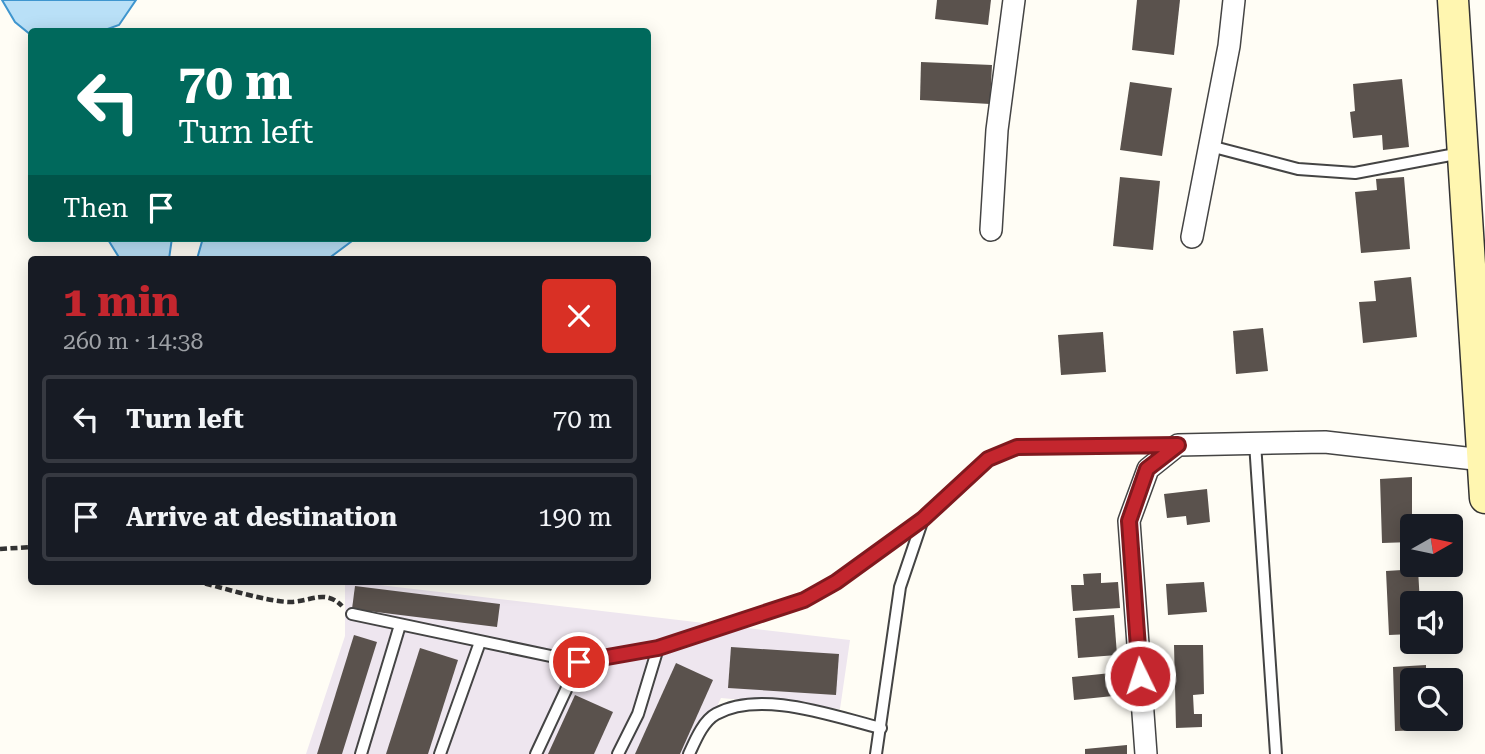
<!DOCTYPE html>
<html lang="en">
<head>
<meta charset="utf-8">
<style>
	:root { --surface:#171b24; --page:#242831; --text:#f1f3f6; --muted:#9ea1a6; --line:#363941; --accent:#c4262e }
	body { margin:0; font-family:"Roboto Serif",serif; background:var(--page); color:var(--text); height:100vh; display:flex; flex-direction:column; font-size:26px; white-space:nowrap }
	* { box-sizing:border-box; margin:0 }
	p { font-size:23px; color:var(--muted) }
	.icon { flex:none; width:38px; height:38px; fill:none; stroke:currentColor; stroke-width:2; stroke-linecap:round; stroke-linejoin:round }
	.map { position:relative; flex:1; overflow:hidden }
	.side { position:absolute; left:28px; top:256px; width:623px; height:329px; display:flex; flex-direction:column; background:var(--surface); border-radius:7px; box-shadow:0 4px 18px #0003 }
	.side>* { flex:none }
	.top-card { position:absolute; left:28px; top:28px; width:623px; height:214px; border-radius:7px; box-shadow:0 4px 18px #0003; background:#00695c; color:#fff; overflow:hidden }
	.needle { width:46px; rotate:81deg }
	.tools { position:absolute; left:1400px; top:514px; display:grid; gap:14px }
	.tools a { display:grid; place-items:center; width:63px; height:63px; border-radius:7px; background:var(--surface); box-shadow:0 4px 18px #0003; font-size:35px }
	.pin { position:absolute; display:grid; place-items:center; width:60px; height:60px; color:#fff; margin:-30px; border:4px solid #fff; border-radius:50%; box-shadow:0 2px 7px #0007 }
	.me { position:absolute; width:77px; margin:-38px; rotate:356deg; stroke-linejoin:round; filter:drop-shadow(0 0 5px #0008) }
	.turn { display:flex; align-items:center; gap:24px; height:147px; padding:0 35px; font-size:32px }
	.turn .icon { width:91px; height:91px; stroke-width:2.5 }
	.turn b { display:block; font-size:49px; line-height:60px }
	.then { display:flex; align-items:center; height:66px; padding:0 35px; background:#0003; gap:14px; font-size:26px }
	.round { display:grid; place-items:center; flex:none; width:74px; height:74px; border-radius:7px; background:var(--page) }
	.headline { display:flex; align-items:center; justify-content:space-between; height:119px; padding:0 35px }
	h1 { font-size:42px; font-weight:700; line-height:52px; color:var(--accent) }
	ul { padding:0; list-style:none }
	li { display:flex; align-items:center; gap:21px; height:88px; margin:0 14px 10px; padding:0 21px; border:4px solid var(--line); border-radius:7px }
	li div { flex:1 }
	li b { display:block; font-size:26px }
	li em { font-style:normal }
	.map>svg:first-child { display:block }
</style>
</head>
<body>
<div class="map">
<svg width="1485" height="754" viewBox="0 0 1485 754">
	<rect width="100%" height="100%" fill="#fffdf5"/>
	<path fill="#eee6ef" d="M345 581 850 640 840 709 721 698 695 754H306L345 636Z"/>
	<g fill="#b9e0f7" stroke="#3f96cf" stroke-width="2">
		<path d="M2 0H136L119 25 102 31 32 32 31 35 15 22Z"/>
		<path d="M107 238H172L169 259H120Z"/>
		<path d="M203 238H356L328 259H197Z"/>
	</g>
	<g fill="#5a524d">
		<path d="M937 0H991L988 25 935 19Z"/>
		<path d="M1137 0H1180L1174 55 1132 50Z"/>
		<path d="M921 62 992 65 990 104 920 100Z"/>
		<path d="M1402 79 1409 147 1383 150 1382 135 1353 138 1350 112 1355 111 1353 84Z"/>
		<path d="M1130 82 1172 88 1162 156 1120 150Z"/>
		<path d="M1120 177 1160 181 1153 250 1113 246Z"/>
		<path d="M1404 177 1410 249 1361 253 1355 192 1377 190 1376 179Z"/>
		<path d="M1411 277 1417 337 1363 343 1359 302 1376 301 1374 281Z"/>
		<path d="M1263 328 1268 371 1236 374 1233 331Z"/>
		<path d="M1103 332 1106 372 1061 375 1058 335Z"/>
		<path d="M1412 477V542L1382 543 1380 479Z"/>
		<path d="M1207 489 1210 522 1187 525 1186 516 1167 518 1164 494Z"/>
		<path d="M1418 569 1420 604H1412V634L1389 635 1386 571Z"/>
		<path d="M1101 573V583L1118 582 1120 608 1073 611 1071 585H1084L1083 574Z"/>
		<path d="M1204 582 1207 612 1168 615 1166 584Z"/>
		<path d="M355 586 500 604 497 627 352 609Z"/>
		<path d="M1114 615 1117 655 1078 658 1075 618Z"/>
		<path d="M354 635 377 642 342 754H317Z"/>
		<path d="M1174 645H1203L1204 694 1193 695 1194 714H1202V727L1176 728Z"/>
		<path d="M731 647 839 654 836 695 728 688Z"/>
		<path d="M420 648 458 660 428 754H386Z"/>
		<path d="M676 663 713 680 680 754H635Z"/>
		<path d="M1426 665V681H1412V719H1428V730L1395 731 1393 667Z"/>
		<path d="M1121 672 1123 695 1074 700 1072 677Z"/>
		<path d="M575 695 613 712 594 754H548Z"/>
		<path d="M1127 745V754H1085V749Z"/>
	</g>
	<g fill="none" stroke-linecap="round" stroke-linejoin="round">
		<g stroke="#444" stroke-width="14">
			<g id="lane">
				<path d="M1210 146 1298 169 1355 173 1461 153"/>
				<path d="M1255 443 1276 754"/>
				<path d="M352 614 579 662 658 648 804 600 836 582 923 519 988 459 1017 447 1173 445"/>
				<path d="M361 754 400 625"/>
				<path d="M440 754 480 642"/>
				<path d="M536 754 579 662"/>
				<path d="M618 754 638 714 658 648"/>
				<path d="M689 754C695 741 703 721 716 714 761 689 835 717 881 728"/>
				<path d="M876 754 900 587 923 519"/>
			</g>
		</g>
		<g stroke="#444" stroke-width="24">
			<g id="street">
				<path d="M991 230 997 130 1014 0"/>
				<path d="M1192 237 1229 46 1234 0"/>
				<path d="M1146 754 1129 521 1148 469 1178 445 1325 442 1483 460"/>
			</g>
		</g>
		<g stroke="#333" stroke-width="33">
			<path id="secondary" d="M1453 0 1485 498"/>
		</g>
		<g stroke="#333" stroke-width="4.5" stroke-dasharray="7 3.5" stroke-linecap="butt">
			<path d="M0 549 32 547"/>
			<path d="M195 581C221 587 267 602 291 602 312 601 325 589 342 606"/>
		</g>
		<use href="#lane" stroke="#fff" stroke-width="10"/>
		<use href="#street" stroke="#fff" stroke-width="21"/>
		<use href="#secondary" stroke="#fff6b0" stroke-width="30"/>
	</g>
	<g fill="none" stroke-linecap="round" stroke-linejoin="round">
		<g stroke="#7f191e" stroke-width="18">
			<path id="route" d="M579 662 658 648 804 600 836 582 923 519 988 459 1017 447 1178 445 1147 469 1129 521 1140 676"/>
		</g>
		<use href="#route" stroke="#c4262e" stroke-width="12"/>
	</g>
</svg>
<div class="tools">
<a><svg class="needle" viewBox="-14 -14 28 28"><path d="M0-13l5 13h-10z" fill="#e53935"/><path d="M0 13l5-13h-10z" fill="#9ea1a6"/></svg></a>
<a><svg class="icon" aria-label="sound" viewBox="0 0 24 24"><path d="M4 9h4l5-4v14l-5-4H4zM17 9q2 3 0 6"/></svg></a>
<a><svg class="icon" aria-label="search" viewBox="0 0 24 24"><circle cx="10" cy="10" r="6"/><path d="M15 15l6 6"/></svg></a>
</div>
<div class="pin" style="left:579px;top:662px;background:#d93025"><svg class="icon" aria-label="arrive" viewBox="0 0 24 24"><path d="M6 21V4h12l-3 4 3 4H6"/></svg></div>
<svg class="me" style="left:1140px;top:676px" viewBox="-20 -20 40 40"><circle r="17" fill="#c4262e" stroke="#fff" stroke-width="3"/><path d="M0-11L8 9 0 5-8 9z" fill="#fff"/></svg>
<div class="top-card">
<div class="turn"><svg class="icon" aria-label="left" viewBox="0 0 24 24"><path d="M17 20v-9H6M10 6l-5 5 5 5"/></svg><div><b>70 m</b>Turn left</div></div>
<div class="then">Then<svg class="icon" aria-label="arrive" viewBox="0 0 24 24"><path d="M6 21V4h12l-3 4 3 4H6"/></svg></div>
</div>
<section class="side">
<div class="headline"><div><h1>1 min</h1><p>260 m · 14:38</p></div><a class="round" style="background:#d93025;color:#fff"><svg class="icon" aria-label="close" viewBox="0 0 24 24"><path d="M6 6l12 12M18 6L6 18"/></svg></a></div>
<ul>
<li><svg class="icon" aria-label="left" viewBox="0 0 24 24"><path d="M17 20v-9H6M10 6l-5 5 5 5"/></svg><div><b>Turn left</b></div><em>70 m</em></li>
<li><svg class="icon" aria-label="arrive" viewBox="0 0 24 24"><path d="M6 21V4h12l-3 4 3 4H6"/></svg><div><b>Arrive at destination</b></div><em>190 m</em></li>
</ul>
</section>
</div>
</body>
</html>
